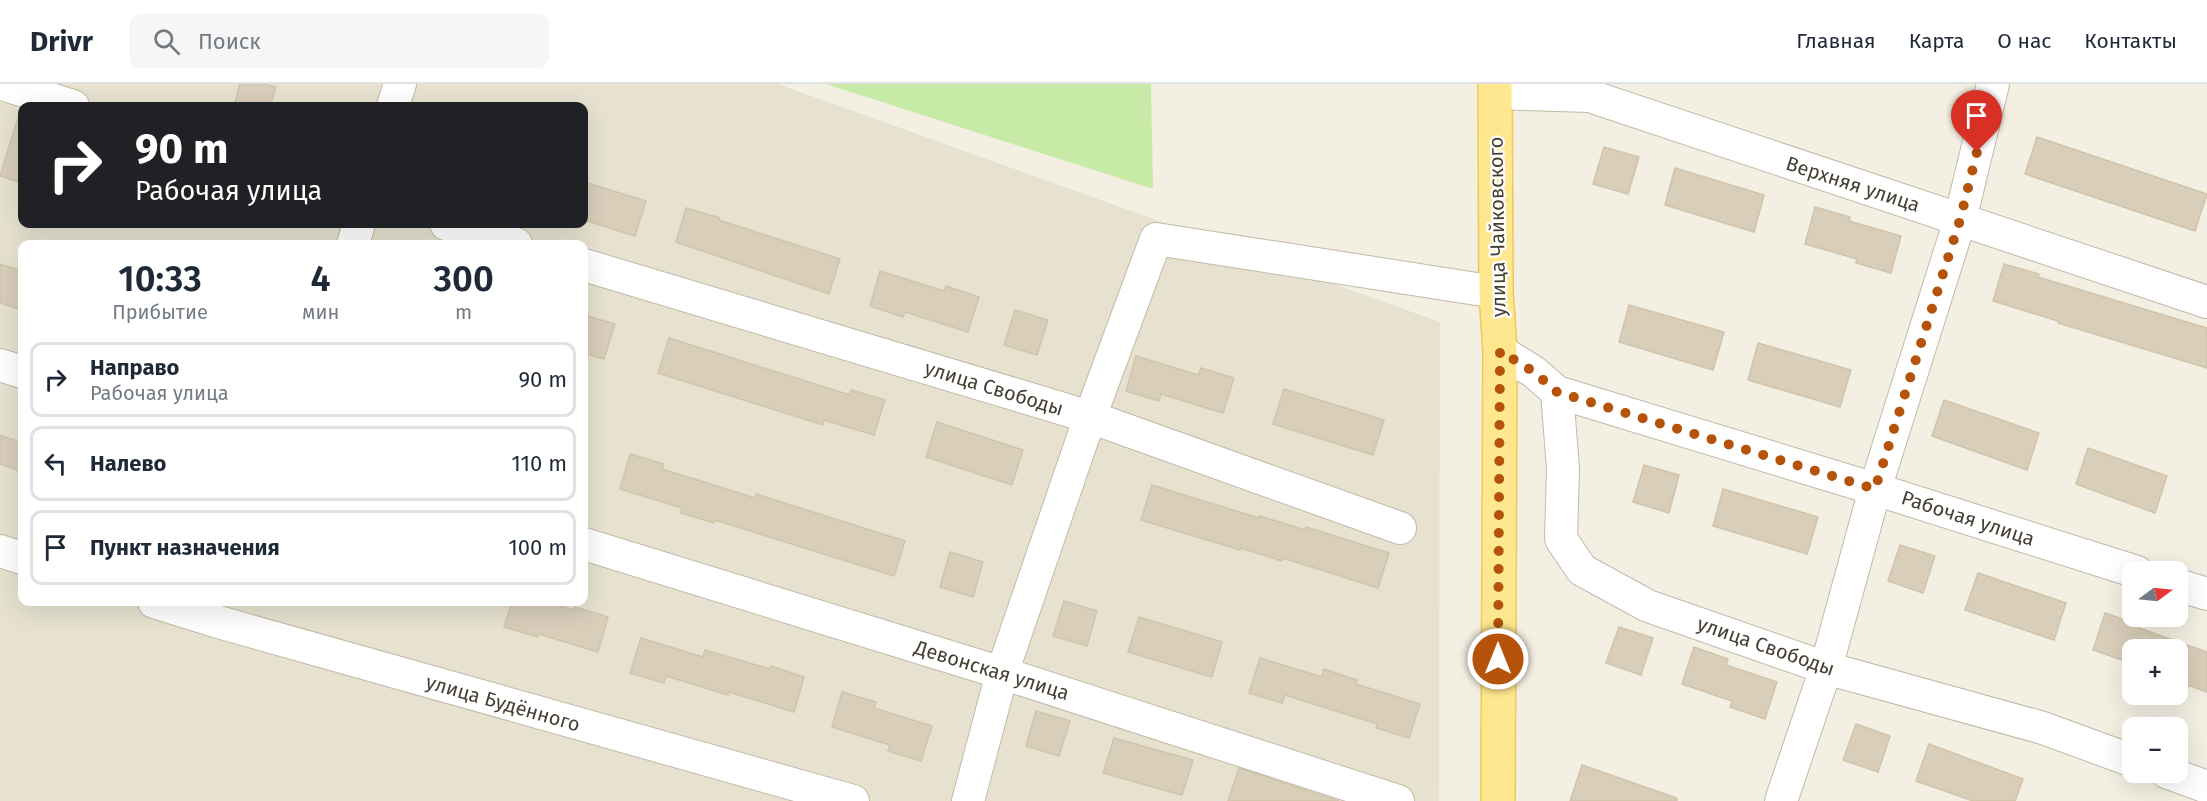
<!DOCTYPE html>
<html lang="ru">
<head>
<meta charset="utf-8">
<style>
	:root { --surface:#fff; --page:#f6f6f7; --text:#1f2937; --muted:#747a83; --line:#e0e1e3 }
	body { margin:0; font-family:"Fira Sans",sans-serif; background:var(--page); color:var(--text); height:100vh; display:flex; flex-direction:column; font-size:22px; white-space:nowrap }
	* { box-sizing:border-box; margin:0 }
	p { font-size:20px; color:var(--muted) }
	.icon { flex:none; width:33px; height:33px; fill:none; stroke:currentColor; stroke-width:2; stroke-linecap:round; stroke-linejoin:round }
	.map { position:relative; flex:1; overflow:hidden }
	.panel { position:absolute; left:18px; top:156px; width:570px; height:366px; display:flex; flex-direction:column; background:var(--surface); border-radius:12px; box-shadow:0 6px 24px #0002 }
	.panel>* { flex:none }
	.banner { position:absolute; left:18px; top:18px; width:570px; height:126px; border-radius:12px; box-shadow:0 6px 24px #0002; background:#202124; color:#fff; overflow:hidden }
	.needle { width:39px; rotate:75deg }
	.buttons { position:absolute; left:2122px; top:477px; display:grid; gap:12px }
	.buttons a { display:grid; place-items:center; width:66px; height:66px; border-radius:12px; background:var(--surface); box-shadow:0 6px 24px #0002; font-size:30px }
	.pin { position:absolute; display:grid; place-items:center; width:51px; height:51px; color:#fff; margin:-62px -26px; border-radius:50% 50% 50% 0; rotate:-45deg; box-shadow:0 0 6px #0007 }
	.pin .icon { rotate:45deg }
	.me { position:absolute; width:66px; margin:-33px; rotate:0deg; stroke-linejoin:round; filter:drop-shadow(0 0 4px #0008) }
	.turn { display:flex; align-items:center; gap:21px; height:126px; padding:0 18px; font-size:27px }
	.turn .icon { width:78px; height:78px; stroke-width:2.5 }
	.turn b { display:block; font-size:42px; line-height:51px }
	.eta { display:flex; justify-content:space-evenly; align-items:center; height:102px; text-align:center }
	.eta b { font-size:36px; font-weight:600; line-height:42px }
	ul { padding:0; list-style:none }
	li { display:flex; align-items:center; gap:18px; height:75px; margin:0 12px 9px; padding:0 6px; border:3px solid var(--line); border-radius:12px }
	li div { flex:1 }
	li b { display:block; font-size:22px }
	li em { font-style:normal }
	header { display:flex; align-items:center; gap:36px; box-sizing:border-box; height:84px; padding:0 30px; background:var(--surface); border-bottom:2px solid var(--line) }
	header strong { font-size:28px }
	nav { display:flex; gap:33px; margin-inline-start:auto; font-size:21px }
	.search { width:420px; height:54px; background:var(--page); display:flex; align-items:center; gap:15px; box-sizing:border-box; padding:0 21px; border-radius:12px; color:var(--muted); font-size:22px }
	.map>svg:first-child { display:block }
</style>
</head>
<body>
<header>
<strong>Drivr</strong>
<div class="search"><svg class="icon" aria-label="search" viewBox="0 0 24 24"><circle cx="10" cy="10" r="6"/><path d="M15 15l6 6"/></svg>Поиск</div>
<nav><a>Главная</a><a>Карта</a><a>О нас</a><a>Контакты</a></nav>
</header>
<div class="map">
<svg width="2207" height="717" viewBox="0 0 2207 717">
	<rect width="100%" height="100%" fill="#f3efe2"/>
	<path fill="#e7e2d0" fill-rule="evenodd" d="M0 0H778L1440 238 1439 717H0ZM22 22H584V140H22ZM22 160H584V518H22Z"/>
	<path fill="#c7eba7" d="M826 0H1151L1153 105Z"/>
	<g fill="#d8ceba" stroke="#d0c4a9" stroke-width="1.5">
		<path d="M240 0H265L276 3 270 22H234Z"/>
		<path d="M18 34 22 35V99L0 92Z"/>
		<path d="M2037 53 2207 110 2195 147 2025 90Z"/>
		<path d="M1604 63 1639 73 1628 110 1593 100Z"/>
		<path d="M1675 84 1764 111 1754 148 1665 121Z"/>
		<path d="M584 98 646 117 635 152 584 136Z"/>
		<path d="M1815 123 1850 133 1849 137 1901 152 1891 189 1856 179 1857 175 1805 160Z"/>
		<path d="M686 124 720 134 719 136 840 175 829 210 676 158Z"/>
		<path d="M0 180 22 187V226L0 219Z"/>
		<path d="M2004 180 2039 190 2038 193 2207 244V284L2058 239V237L1993 217Z"/>
		<path d="M880 187 944 207 946 202 979 213 968 248 905 228 903 233 870 222Z"/>
		<path d="M1629 221 1724 248 1713 286 1619 258Z"/>
		<path d="M1015 226 1048 236 1037 271 1004 261Z"/>
		<path d="M584 231 615 240 604 275 584 269Z"/>
		<path d="M669 254 850 311 851 306 885 316 874 351 824 336 823 341 658 289Z"/>
		<path d="M1758 259 1851 286 1840 323 1748 296Z"/>
		<path d="M1136 272 1198 291 1201 284 1234 294 1223 329 1161 310 1159 317 1126 307Z"/>
		<path d="M1284 305 1384 336 1373 371 1273 340Z"/>
		<path d="M1944 316 2039 349 2027 386 1932 352Z"/>
		<path d="M937 338 1023 366 1012 401 926 373Z"/>
		<path d="M0 351 22 359V388L0 380Z"/>
		<path d="M2088 364 2167 392 2155 429 2076 400Z"/>
		<path d="M630 370 664 380 662 385 755 414 756 410 905 457 894 492 715 436 714 439 681 429 682 424 620 405Z"/>
		<path d="M1644 381 1679 391 1669 429 1633 418Z"/>
		<path d="M1152 401 1259 434 1260 432 1305 446 1306 443 1389 469 1378 504 1283 474 1282 477 1241 464 1240 466 1141 436Z"/>
		<path d="M1723 405 1818 433 1807 470 1713 442Z"/>
		<path d="M1900 461 1935 472 1923 509 1888 497Z"/>
		<path d="M950 468 983 478 973 513 940 503Z"/>
		<path d="M1978 489 2066 519 2054 556 1965 526Z"/>
		<path d="M1064 517 1097 527 1087 562 1053 552Z"/>
		<path d="M512 518H545L574 526 575 523 608 533 598 568 539 550 538 553 504 543Z"/>
		<path d="M2105 529 2140 541 2139 544 2207 568V608L2178 598V566H2132L2128 578 2093 566Z"/>
		<path d="M1139 533 1222 558 1212 593 1128 568Z"/>
		<path d="M1619 543 1653 554 1641 591 1606 579Z"/>
		<path d="M641 554 703 573 705 566 770 585 771 582 804 593 794 628 729 608 728 611 666 592 664 599 630 589Z"/>
		<path d="M1694 563 1728 575 1726 581 1777 598 1765 635 1730 623 1732 617 1682 600Z"/>
		<path d="M1260 574 1322 593 1324 585 1357 596 1356 600 1420 620 1409 654 1376 644 1377 640 1285 611 1282 619 1249 609Z"/>
		<path d="M842 608 876 618 874 624 932 642 921 677 888 667 890 661 832 643Z"/>
		<path d="M1036 627 1070 637 1059 672 1026 662Z"/>
		<path d="M1856 640 1890 652 1878 688 1843 676Z"/>
		<path d="M1114 654 1193 676 1182 711 1103 689Z"/>
		<path d="M1929 660 2023 695 2015 717H1973L1916 697Z"/>
		<path d="M1582 681 1677 714V717H1570Z"/>
		<path d="M1239 684 1339 717H1228Z"/>
	</g>
	<g fill="none" stroke-linecap="round" stroke-linejoin="round">
		<g stroke="#c2baa7" stroke-width="34">
			<g id="minor">
				<path d="M2 0 73 22"/>
				<path d="M1495 9 1590 12 2207 218"/>
				<path d="M393 22 400 0"/>
				<path d="M446 140 516 160"/>
				<path d="M353 160 359 140"/>
				<path d="M584 181 1090 333 1400 444"/>
				<path d="M1500 267 1534 288 1557 308 1875 405 2137 488"/>
				<path d="M0 281 22 288"/>
				<path d="M1557 308 1563 385 1561 455 1582 486 1648 522 1826 584 2043 644 2133 677"/>
				<path d="M584 460 1002 589 1398 717"/>
				<path d="M0 467 22 474"/>
				<path d="M2178 501 2207 510"/>
				<path d="M154 518 215 537 853 717"/>
				<path d="M2166 688 2207 703"/>
				<path d="M968 717 1002 589 1090 333 1156 155 1496 208"/>
				<path d="M1781 717 1826 584 1875 405 1960 136 1993 0"/>
			</g>
		</g>
		<g stroke="#edcb56" stroke-width="36">
			<path id="major" d="M1495 0 1496 208 1500 267 1498 717"/>
		</g>
		<use href="#minor" stroke="#fff" stroke-width="32"/>
		<use href="#major" stroke="#ffe78f" stroke-width="33"/>
	</g>
	<g fill="none" stroke-linecap="round" stroke-linejoin="round">
		<path stroke="#b45309" stroke-width="10" stroke-dasharray="0 18" d="M1498 575 1500 267 1534 288 1557 308 1875 405 1960 136 1977 68"/>
	</g>
	<g text-anchor="middle" dominant-baseline="central" stroke-width="4.5" stroke-linejoin="round" paint-order="stroke">
		<g font-size="20" fill="#453f32" stroke="#fff">
			<text transform="translate(1853 100) rotate(18)">Верхняя улица</text>
			<text transform="translate(1497 143) rotate(-91)">улица Чайковского</text>
			<text transform="translate(994 304) rotate(17)">улица Свободы</text>
			<text transform="translate(1968 434) rotate(18)">Рабочая улица</text>
			<text transform="translate(1766 562) rotate(19)">улица Свободы</text>
			<text transform="translate(992 586) rotate(17)">Девонская улица</text>
			<text transform="translate(503 619) rotate(16)">улица Будённого</text>
		</g>
	</g>
</svg>
<div class="buttons">
<a><svg class="needle" viewBox="-14 -14 28 28"><path d="M0-13l5 13h-10z" fill="#e53935"/><path d="M0 13l5-13h-10z" fill="#747a83"/></svg></a>
<a>+</a>
<a>−</a>
</div>
<div class="pin" style="left:1977px;top:68px;background:#d93025"><svg class="icon" aria-label="arrive" viewBox="0 0 24 24"><path d="M6 21V4h12l-3 4 3 4H6"/></svg></div>
<svg class="me" style="left:1498px;top:575px" viewBox="-20 -20 40 40"><circle r="17" fill="#b45309" stroke="#fff" stroke-width="3"/><path d="M0-11L8 9 0 5-8 9z" fill="#fff"/></svg>
<div class="banner">
<div class="turn"><svg class="icon" aria-label="right" viewBox="0 0 24 24"><path d="M7 20v-9h11M14 6l5 5-5 5"/></svg><div><b>90 m</b>Рабочая улица</div></div>
</div>
<section class="panel">
<div class="eta">
<div><b>10:33</b><p>Прибытие</p></div>
<div><b>4</b><p>мин</p></div>
<div><b>300</b><p>m</p></div>
</div>
<ul>
<li><svg class="icon" aria-label="right" viewBox="0 0 24 24"><path d="M7 20v-9h11M14 6l5 5-5 5"/></svg><div><b>Направо</b><p>Рабочая улица</p></div><em>90 m</em></li>
<li><svg class="icon" aria-label="left" viewBox="0 0 24 24"><path d="M17 20v-9H6M10 6l-5 5 5 5"/></svg><div><b>Налево</b></div><em>110 m</em></li>
<li><svg class="icon" aria-label="arrive" viewBox="0 0 24 24"><path d="M6 21V4h12l-3 4 3 4H6"/></svg><div><b>Пункт назначения</b></div><em>100 m</em></li>
</ul>
</section>
</div>
</body>
</html>
